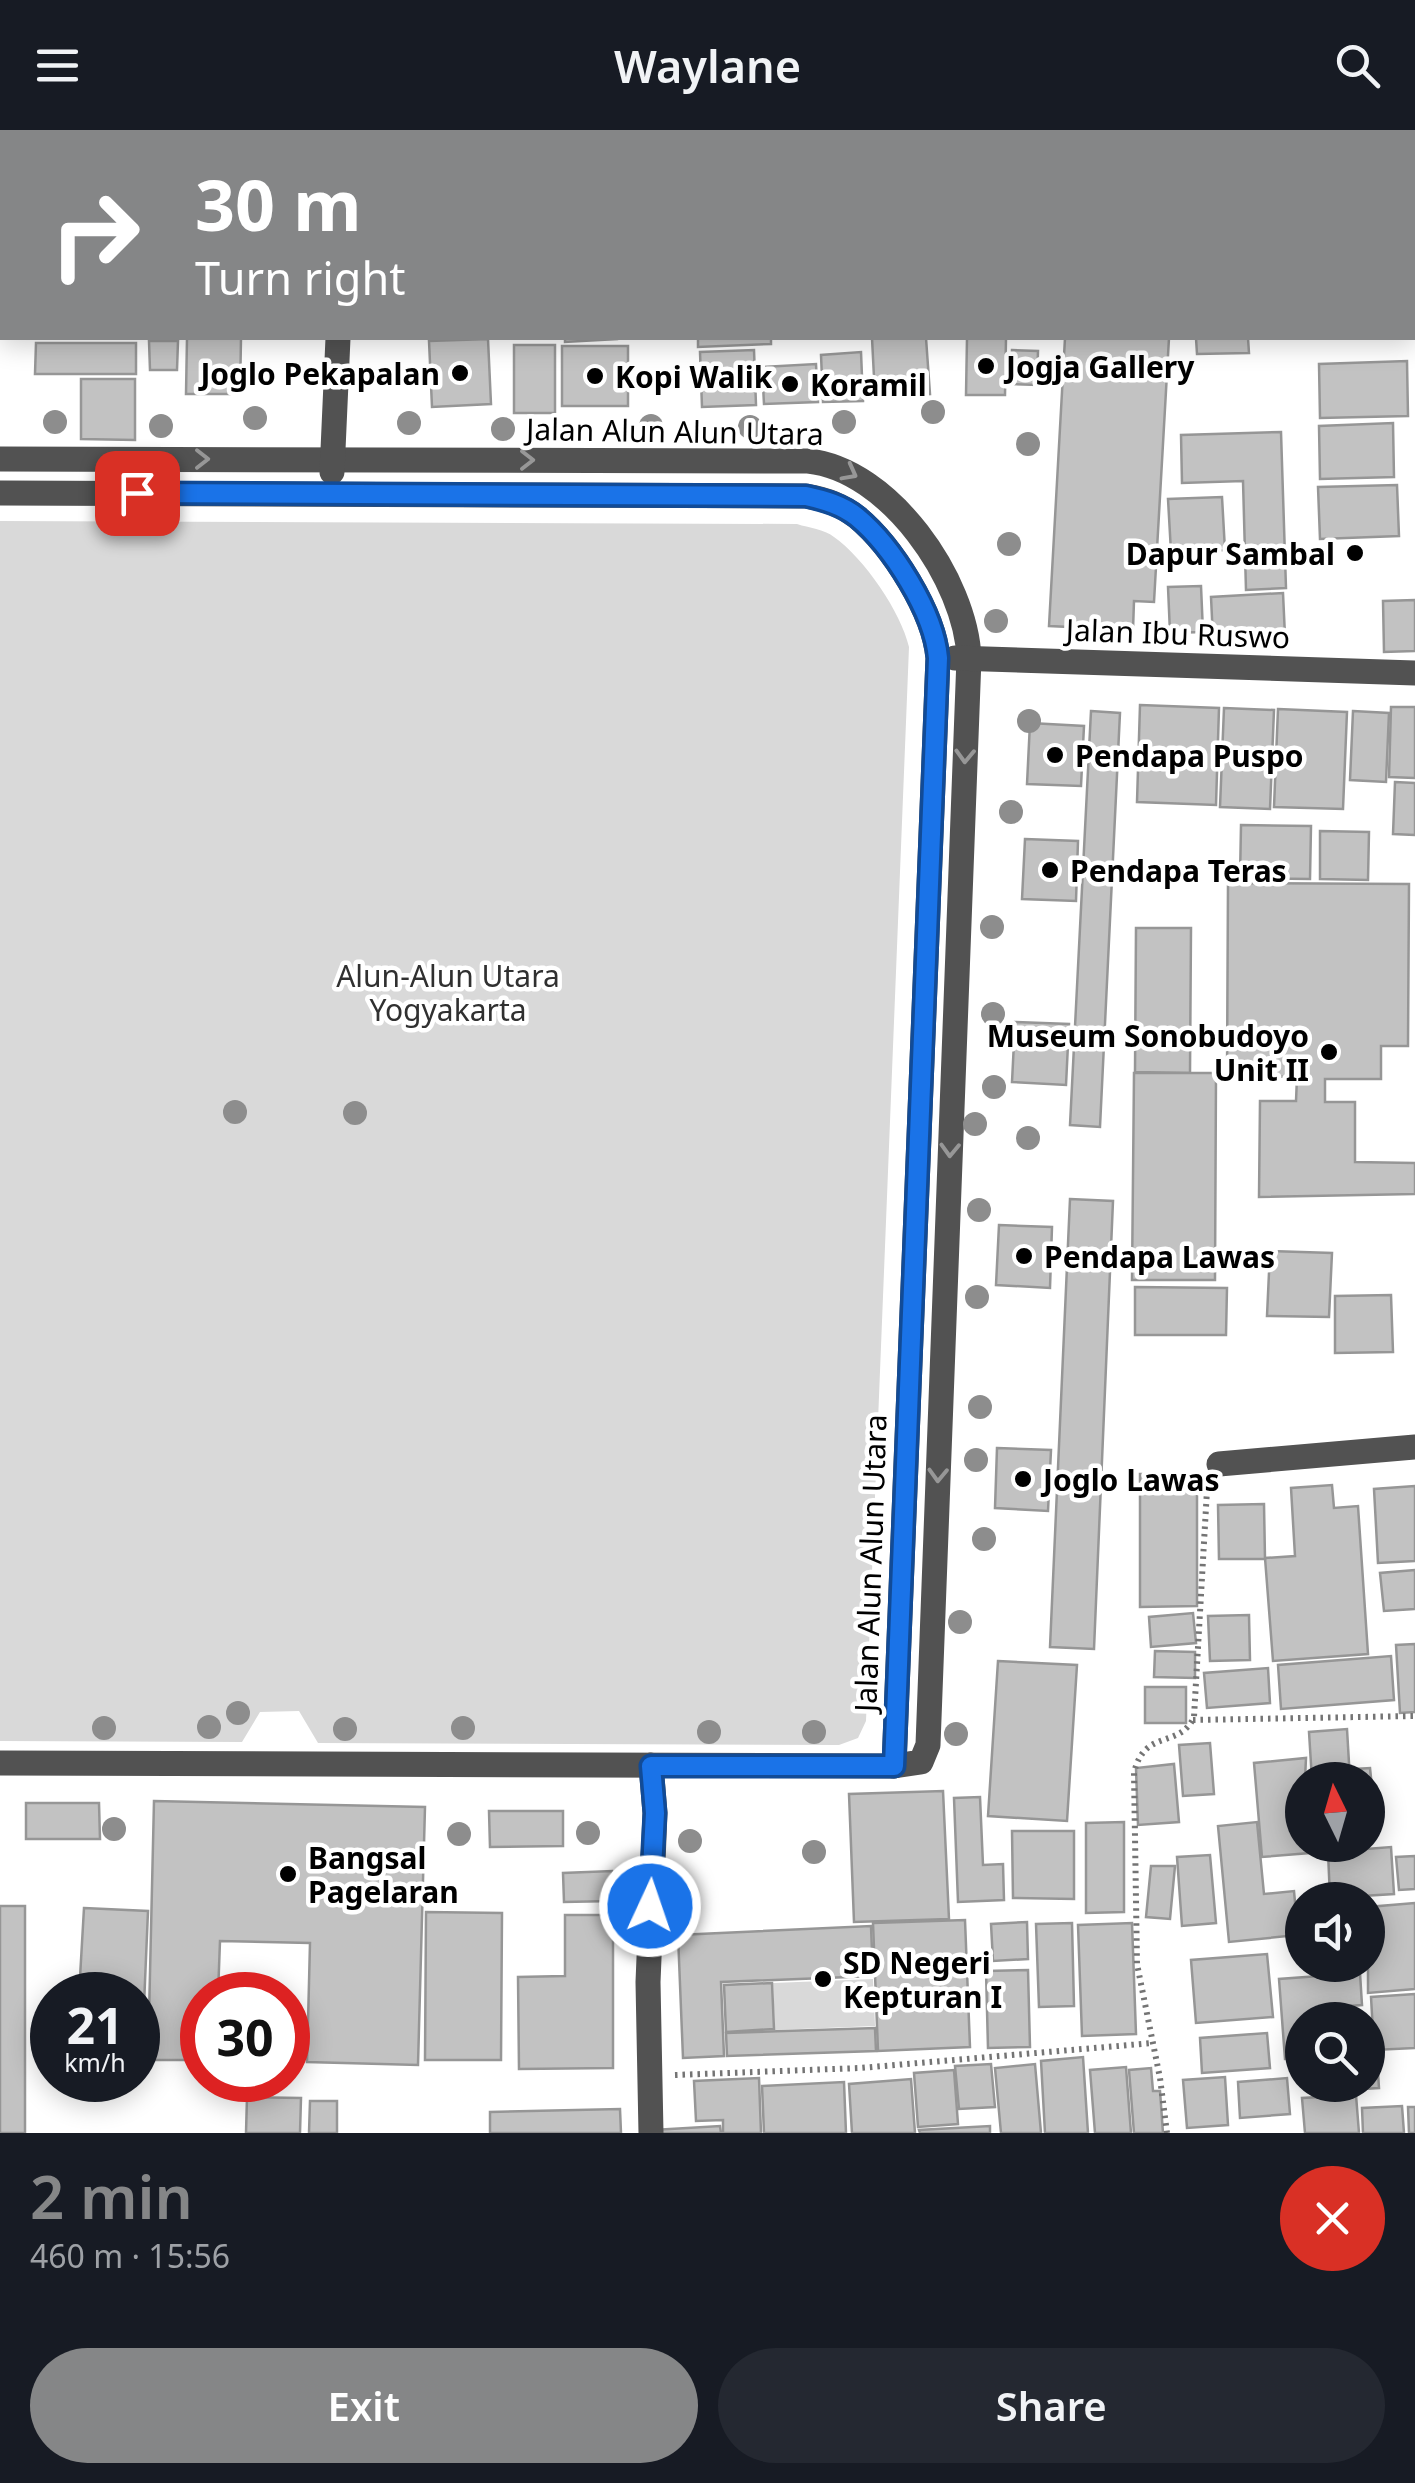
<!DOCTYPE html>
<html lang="en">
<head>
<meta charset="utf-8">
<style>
	:root { --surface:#171b24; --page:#242831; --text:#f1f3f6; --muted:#9ea1a6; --accent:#858687 }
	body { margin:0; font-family:"Noto Sans",sans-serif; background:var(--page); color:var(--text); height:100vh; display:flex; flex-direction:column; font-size:38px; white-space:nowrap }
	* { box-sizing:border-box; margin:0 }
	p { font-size:32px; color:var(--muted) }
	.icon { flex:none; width:55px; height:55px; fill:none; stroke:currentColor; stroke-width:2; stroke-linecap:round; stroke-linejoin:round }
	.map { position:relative; height:2003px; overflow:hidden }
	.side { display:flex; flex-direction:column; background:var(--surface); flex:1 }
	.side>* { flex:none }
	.hud { position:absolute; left:0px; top:0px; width:1415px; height:210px; box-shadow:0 5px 25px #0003; background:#858687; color:#fff; overflow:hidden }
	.needle { width:65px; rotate:355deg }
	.fabs { position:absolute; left:1285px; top:1632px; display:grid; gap:20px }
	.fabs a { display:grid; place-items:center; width:100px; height:100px; border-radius:50%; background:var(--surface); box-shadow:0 5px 25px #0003; font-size:50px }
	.speed { position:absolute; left:30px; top:1842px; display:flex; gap:20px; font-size:50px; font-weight:700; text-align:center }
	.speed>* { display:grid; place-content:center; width:130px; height:130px; border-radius:50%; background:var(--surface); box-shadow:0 5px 25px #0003; line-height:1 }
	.speed small { font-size:25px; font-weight:400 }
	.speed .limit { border:15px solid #d22; background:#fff; color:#111 }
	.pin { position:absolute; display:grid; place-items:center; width:85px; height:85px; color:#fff; margin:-42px; border-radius:20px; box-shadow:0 5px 15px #0006 }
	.me { position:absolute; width:110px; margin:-55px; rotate:3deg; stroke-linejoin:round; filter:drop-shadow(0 0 8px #0008) }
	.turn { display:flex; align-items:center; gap:35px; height:210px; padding:0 30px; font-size:45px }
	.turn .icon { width:130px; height:130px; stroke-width:2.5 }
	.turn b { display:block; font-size:70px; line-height:85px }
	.round { display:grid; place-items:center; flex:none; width:105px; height:105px; border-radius:52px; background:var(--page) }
	.headline { display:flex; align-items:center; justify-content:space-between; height:170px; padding:0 30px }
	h1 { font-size:60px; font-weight:600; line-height:75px; color:var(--accent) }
	.primary-button { display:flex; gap:20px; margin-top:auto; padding:20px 30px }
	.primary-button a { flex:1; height:115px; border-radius:60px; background:var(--accent); color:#fff; font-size:40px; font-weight:600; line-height:115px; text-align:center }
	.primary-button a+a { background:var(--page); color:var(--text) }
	header { display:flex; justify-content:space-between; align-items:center; height:130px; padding:0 30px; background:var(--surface); font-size:45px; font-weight:600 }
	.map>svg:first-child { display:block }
</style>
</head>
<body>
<header><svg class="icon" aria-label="menu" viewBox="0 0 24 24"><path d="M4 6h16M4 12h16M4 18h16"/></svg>Waylane<svg class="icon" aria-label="search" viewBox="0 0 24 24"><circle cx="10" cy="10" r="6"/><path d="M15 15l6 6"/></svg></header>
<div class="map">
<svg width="1415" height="2003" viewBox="0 0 1415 2003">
	<rect width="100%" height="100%" fill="#fff"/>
	<g fill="#d9d9d9">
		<path d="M0 391 797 394C809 398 824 399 834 407 864 428 901 482 909 517L866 1591 858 1608 839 1615 318 1613 299 1581 260 1582 242 1612 0 1611Z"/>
		<path d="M873 1849 875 1896 775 1900 773 1853Z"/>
	</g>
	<g fill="#c2c2c2" stroke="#969696" stroke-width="2.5">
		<path d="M0 0H115V2H2L0 49Z"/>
		<path d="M139 0H264V2H140Z"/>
		<rect x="562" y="0" width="39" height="2"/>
		<rect x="611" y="0" width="48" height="2"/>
		<path d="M748 0H825L748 2Z"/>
		<rect x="847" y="0" width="153" height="2"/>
		<path d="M1412 29H1415L1412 128Z"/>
		<path d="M0 53 2 77 0 124Z"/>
		<path d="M187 208H241L240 264H186Z"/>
		<path d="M565 208H617V209L565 212Z"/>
		<path d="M698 208H771V214L698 217Z"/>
		<path d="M872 208H926L930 264 875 267Z"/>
		<path d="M967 208H1006L1005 265H966Z"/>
		<path d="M1065 208H1169L1154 472 1134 471 1133 500 1049 496Z"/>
		<path d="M1196 208H1248L1249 223 1197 224Z"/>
		<path d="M488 209 491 274 432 277 429 211Z"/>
		<path d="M149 211H178L177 240H150Z"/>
		<path d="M36 213H136V244H35Z"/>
		<rect x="514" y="215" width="41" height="68"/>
		<rect x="562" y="216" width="66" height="60"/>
		<path d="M754 220 756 275 702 277 700 222Z"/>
		<path d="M1012 220 1038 221 1037 255 1011 254Z"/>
		<path d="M861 222 863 271 823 272 821 225Z"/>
		<path d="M1407 231 1408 286 1320 288 1319 234Z"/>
		<path d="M816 234 818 272 764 274 762 237Z"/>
		<path d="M81 249H135V310L81 309Z"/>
		<path d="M1393 293 1394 347 1320 349 1319 296Z"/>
		<path d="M1281 302 1286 458 1246 460 1243 351 1182 353 1181 305Z"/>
		<path d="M1397 355 1399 406 1320 409 1318 357Z"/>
		<path d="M1222 367 1225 420 1171 422 1168 369Z"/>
		<path d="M1201 456 1203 502 1170 503 1168 457Z"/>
		<path d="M1283 463 1285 506 1213 509 1211 467Z"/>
		<path d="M1415 470V521L1384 522 1383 471Z"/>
		<path d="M1140 575 1219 578 1216 675 1137 672Z"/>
		<path d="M1391 577H1415V648L1389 647Z"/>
		<path d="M1224 578 1274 580 1270 679 1220 677Z"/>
		<path d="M1278 579 1347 582 1343 679 1274 677Z"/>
		<path d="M1091 581 1120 583 1100 997 1070 995Z"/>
		<path d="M1353 581 1389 583 1386 652 1350 650Z"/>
		<path d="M1030 593 1084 596 1081 656 1027 654Z"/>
		<path d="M1395 652 1415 653V705L1393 704Z"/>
		<path d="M1241 695 1311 696 1310 749 1240 748Z"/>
		<path d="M1320 701 1369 702 1368 750 1320 749Z"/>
		<path d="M1025 709 1078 711 1076 771 1022 769Z"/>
		<path d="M1228 753 1409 754 1408 916H1381V949H1325V972H1355V1032L1415 1033V1064L1259 1067 1260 971H1296L1297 947 1227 946Z"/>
		<path d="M1136 798H1191L1190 943 1135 942Z"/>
		<path d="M1015 892 1069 894 1066 955 1012 952Z"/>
		<path d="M1134 943H1216L1215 1150H1132Z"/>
		<path d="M1070 1069 1113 1071 1094 1519 1050 1517Z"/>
		<path d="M999 1095 1052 1097 1050 1158 996 1155Z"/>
		<path d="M1270 1121 1332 1123 1329 1187 1267 1186Z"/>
		<path d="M1135 1157 1227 1158 1226 1205H1135Z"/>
		<path d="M1391 1165 1393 1222 1335 1223V1166Z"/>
		<path d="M997 1318 1051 1320 1048 1381 995 1378Z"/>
		<path d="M1140 1344H1197V1476L1140 1477Z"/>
		<path d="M1332 1355 1334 1378 1358 1376 1368 1524 1273 1531 1265 1428 1295 1426 1291 1358Z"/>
		<path d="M1415 1356V1431L1378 1433 1374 1359Z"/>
		<path d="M1264 1374 1265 1429H1219L1218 1375Z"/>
		<path d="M1415 1440V1479L1384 1481 1380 1443Z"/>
		<path d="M1193 1483 1196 1513 1151 1517 1149 1487Z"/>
		<path d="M1249 1485 1250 1530 1210 1531 1208 1486Z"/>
		<path d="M1415 1514V1582L1400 1583 1396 1515Z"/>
		<path d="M1155 1521 1195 1522V1548L1154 1547Z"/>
		<path d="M1391 1526 1394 1570 1281 1579 1278 1535Z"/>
		<path d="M998 1531 1077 1535 1067 1691 988 1686Z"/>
		<path d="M1268 1538 1270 1573 1207 1578 1204 1543Z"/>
		<rect x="1145" y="1557" width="41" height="36"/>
		<path d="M1347 1599 1350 1650H1312L1309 1602Z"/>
		<path d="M1210 1613 1214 1664 1183 1666 1179 1615Z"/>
		<path d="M1306 1628 1302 1715H1347V1720L1262 1727 1254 1633Z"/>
		<path d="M1174 1634 1179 1692 1138 1695 1136 1638Z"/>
		<path d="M1370 1638 1373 1667 1368 1668V1650H1356L1355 1639Z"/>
		<path d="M943 1661 949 1789 854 1792 849 1664Z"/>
		<path d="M980 1667 983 1735 1003 1734 1004 1770 958 1772 954 1668Z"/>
		<path d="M154 1671 425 1677 418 1935 307 1932 310 1813 220 1811 218 1865H202V1930H148Z"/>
		<path d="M26 1673H99L100 1709H26Z"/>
		<path d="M489 1681H563V1716L490 1717Z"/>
		<path d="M1124 1692V1782L1086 1783V1693Z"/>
		<path d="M1257 1692 1264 1764 1294 1761 1298 1805 1229 1812 1218 1696Z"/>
		<path d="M1012 1701H1074V1769L1013 1768Z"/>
		<path d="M1391 1717 1394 1764 1330 1768 1328 1722Z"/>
		<path d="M1210 1725 1216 1793 1182 1796 1177 1727Z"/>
		<path d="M1415 1726V1759L1399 1760 1396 1727Z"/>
		<path d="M1151 1736H1175L1170 1789 1146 1787Z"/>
		<path d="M612 1741 613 1771 564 1772 563 1743Z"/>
		<path d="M1415 1773V1859L1368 1863V1777Z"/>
		<rect x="0" y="1776" width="25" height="227"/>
		<path d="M84 1778 148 1781 142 1922H138V1865H79Z"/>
		<path d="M426 1782 502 1783 501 1930H425Z"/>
		<path d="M565 1785H613V1938L519 1939 518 1847 565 1846Z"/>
		<path d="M965 1790 970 1917 878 1921 873 1793Z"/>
		<path d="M1027 1792 1028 1829 993 1831 991 1794Z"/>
		<path d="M1072 1793 1074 1876 1039 1877 1036 1794Z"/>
		<path d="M1132 1793 1136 1904 1082 1906 1078 1795Z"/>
		<path d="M871 1796 873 1846 721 1852 724 1926 683 1928 678 1805Z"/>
		<path d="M1267 1824 1273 1887 1196 1893 1191 1830Z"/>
		<path d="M1028 1840 1030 1917 988 1918 986 1841Z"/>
		<path d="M1360 1843 1362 1875 1337 1877V1890H1302V1928L1285 1929 1279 1849Z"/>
		<path d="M772 1853 774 1899 726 1902 724 1855Z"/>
		<path d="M1415 1864V1918L1374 1920 1371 1867Z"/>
		<path d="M875 1898 876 1921 727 1926 726 1903Z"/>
		<path d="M1267 1903 1270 1938 1202 1943 1200 1908Z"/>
		<path d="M1083 1927 1088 2003H1045L1041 1931Z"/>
		<path d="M1377 1928 1379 1958 1308 1962 1307 1955H1368V1929Z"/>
		<path d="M991 1934 995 1977 959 1979 955 1936Z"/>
		<path d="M1035 1934 1041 2003H1001L995 1938Z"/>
		<path d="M1126 1937 1131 2003H1095L1090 1940Z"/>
		<path d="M1151 1938 1153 1961H1160L1163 2003H1134L1129 1940Z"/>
		<path d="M954 1940 958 1994 918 1997 914 1943Z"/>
		<path d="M1225 1947 1228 1995 1187 1998 1183 1950Z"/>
		<path d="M759 1948 761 2003H723V1990L696 1991 694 1951Z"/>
		<path d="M1287 1948 1290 1984 1240 1988 1238 1952Z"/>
		<path d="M911 1949 915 2003H852L849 1954Z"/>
		<path d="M844 1952 846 2003H764L762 1956Z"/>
		<path d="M1356 1965 1359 2003H1305L1302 1968Z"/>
		<path d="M247 1967 301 1968 300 2003H246Z"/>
		<path d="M310 1971H337V2003H309Z"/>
		<path d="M1402 1976 1404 2003H1363L1362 1978Z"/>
		<path d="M1408 1977H1415V2003H1409Z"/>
		<path d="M620 1979 621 2003H490V1982Z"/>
		<path d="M720 1996 721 2003H654V2000Z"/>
		<path d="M990 1996V2003H920L919 2000Z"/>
	</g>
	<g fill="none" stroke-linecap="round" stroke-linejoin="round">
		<g stroke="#747474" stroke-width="6" stroke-dasharray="2.5 5" stroke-linecap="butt">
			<path d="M1193 1590 1415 1586"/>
			<path d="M675 1945 860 1938 1153 1913"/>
			<path d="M1167 2003 1160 1948 1137 1834 1134 1643C1144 1598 1180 1619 1194 1587L1207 1360"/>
		</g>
		<g stroke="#525252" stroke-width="25">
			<path d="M346 2V0"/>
			<path d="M0 175H2"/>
			<path d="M0 329 808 331C889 339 966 450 969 528L928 1615 921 1632 894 1636 0 1633"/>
			<path d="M332 342 338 208"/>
			<path d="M0 363 806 366C825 369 842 375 857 387 892 416 934 482 938 528L894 1636"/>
			<path d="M955 528 1415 543"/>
			<path d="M1219 1334 1415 1317"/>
			<path d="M651 2003 648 1852 655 1683 651 1635"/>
		</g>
	</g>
	<g fill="#8d8d8d">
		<circle cx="933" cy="282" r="12"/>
		<circle cx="255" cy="288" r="12"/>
		<circle cx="55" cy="292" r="12"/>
		<circle cx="844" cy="292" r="12"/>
		<circle cx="409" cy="293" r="12"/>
		<circle cx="161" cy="296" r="12"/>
		<circle cx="651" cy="296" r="12"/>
		<circle cx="750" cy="297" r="12"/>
		<circle cx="503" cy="299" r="12"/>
		<circle cx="1028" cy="314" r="12"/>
		<circle cx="1009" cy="414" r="12"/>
		<circle cx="996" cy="491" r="12"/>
		<circle cx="1029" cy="591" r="12"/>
		<circle cx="1011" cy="682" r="12"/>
		<circle cx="992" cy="797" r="12"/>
		<circle cx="993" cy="884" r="12"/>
		<circle cx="994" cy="957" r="12"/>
		<circle cx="235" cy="982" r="12"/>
		<circle cx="355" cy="983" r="12"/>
		<circle cx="975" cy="994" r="12"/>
		<circle cx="1028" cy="1008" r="12"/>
		<circle cx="979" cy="1080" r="12"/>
		<circle cx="977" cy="1167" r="12"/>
		<circle cx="980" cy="1277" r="12"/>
		<circle cx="976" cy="1330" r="12"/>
		<circle cx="984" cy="1409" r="12"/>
		<circle cx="960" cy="1492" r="12"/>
		<circle cx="238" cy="1583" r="12"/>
		<circle cx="209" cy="1597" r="12"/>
		<circle cx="104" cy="1598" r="12"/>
		<circle cx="463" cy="1598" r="12"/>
		<circle cx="345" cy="1599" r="12"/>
		<circle cx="709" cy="1602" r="12"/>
		<circle cx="814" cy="1602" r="12"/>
		<circle cx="956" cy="1604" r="12"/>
		<circle cx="114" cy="1699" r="12"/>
		<circle cx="588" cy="1703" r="12"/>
		<circle cx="459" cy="1704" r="12"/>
		<circle cx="690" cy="1711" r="12"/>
		<circle cx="814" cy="1722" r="12"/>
	</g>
	<defs><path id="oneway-chevron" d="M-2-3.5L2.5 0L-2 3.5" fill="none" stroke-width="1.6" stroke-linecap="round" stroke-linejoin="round" transform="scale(2.5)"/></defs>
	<g stroke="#979797">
		<use href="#oneway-chevron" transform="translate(202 329)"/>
		<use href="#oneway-chevron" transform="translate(527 330)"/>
		<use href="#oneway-chevron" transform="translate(850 343) rotate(28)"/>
		<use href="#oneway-chevron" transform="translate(965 626) rotate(92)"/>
		<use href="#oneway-chevron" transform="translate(950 1020) rotate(92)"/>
		<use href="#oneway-chevron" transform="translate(938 1345) rotate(92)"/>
	</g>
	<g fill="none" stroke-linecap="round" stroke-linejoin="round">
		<g stroke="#114b97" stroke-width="25">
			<path id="route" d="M137 363 806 366C824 370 842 375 857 387 892 416 934 482 938 528L894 1636H651L655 1683 650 1776"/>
		</g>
		<use href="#route" stroke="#1a73e8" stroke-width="18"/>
	</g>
	<g fill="#000" stroke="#fff" stroke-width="4">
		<circle cx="986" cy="236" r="10"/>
		<circle cx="460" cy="243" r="10"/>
		<circle cx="595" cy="246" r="10"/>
		<circle cx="790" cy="254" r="10"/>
		<circle cx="1355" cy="423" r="10"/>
		<circle cx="1055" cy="625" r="10"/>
		<circle cx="1050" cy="740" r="10"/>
		<circle cx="1329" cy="922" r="10"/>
		<circle cx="1024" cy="1126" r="10"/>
		<circle cx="1023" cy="1349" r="10"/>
		<circle cx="288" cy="1744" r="10"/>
		<circle cx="823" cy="1849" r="10"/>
	</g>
	<g text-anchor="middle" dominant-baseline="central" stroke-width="9" stroke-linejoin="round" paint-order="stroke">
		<g font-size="30" font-weight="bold" fill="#000" stroke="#fff" text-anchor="start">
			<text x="1006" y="236">Jogja Gallery</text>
			<text x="440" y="243" text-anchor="end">Joglo Pekapalan</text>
			<text x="615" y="246">Kopi Walik</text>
			<text x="810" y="254">Koramil</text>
			<text x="1335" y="423" text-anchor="end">Dapur Sambal</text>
			<text x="1075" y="625">Pendapa Puspo</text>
			<text x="1070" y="740">Pendapa Teras</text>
			<text x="1309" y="905" text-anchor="end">Museum Sonobudoyo<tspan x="1309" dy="34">Unit II</tspan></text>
			<text x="1044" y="1126">Pendapa Lawas</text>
			<text x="1043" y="1349">Joglo Lawas</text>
			<text x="308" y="1727">Bangsal<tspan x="308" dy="34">Pagelaran</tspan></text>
			<text x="843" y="1832">SD Negeri<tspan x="843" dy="34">Kepturan I</tspan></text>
		</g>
		<g font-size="30" fill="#000" stroke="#fff">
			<text transform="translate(675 301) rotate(1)">Jalan Alun Alun Utara</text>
			<text transform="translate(1178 503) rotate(2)">Jalan Ibu Ruswo</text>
			<text transform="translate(870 1433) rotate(-88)">Jalan Alun Alun Utara</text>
		</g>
		<g font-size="30" fill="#303030" stroke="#fff">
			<text x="448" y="845">Alun-Alun Utara<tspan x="448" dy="34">Yogyakarta</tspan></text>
		</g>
	</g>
</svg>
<div class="fabs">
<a><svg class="needle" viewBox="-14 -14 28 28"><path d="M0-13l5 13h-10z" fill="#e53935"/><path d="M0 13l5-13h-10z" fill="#9ea1a6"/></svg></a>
<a><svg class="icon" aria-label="sound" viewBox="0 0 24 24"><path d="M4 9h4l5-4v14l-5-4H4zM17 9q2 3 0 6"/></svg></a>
<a><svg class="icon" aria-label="search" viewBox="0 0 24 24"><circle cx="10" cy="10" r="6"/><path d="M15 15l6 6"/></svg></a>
</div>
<div class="speed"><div>21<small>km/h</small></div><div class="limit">30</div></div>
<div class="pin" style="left:137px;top:363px;background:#d93025"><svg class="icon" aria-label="arrive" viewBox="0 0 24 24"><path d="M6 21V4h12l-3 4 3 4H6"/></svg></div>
<svg class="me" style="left:650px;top:1776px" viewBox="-20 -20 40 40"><circle r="17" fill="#1a73e8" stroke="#fff" stroke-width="3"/><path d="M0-11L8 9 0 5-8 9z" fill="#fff"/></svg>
<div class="hud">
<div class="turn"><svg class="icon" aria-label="right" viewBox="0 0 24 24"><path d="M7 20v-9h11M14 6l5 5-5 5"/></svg><div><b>30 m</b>Turn right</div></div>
</div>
</div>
<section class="side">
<div class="headline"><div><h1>2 min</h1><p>460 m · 15:56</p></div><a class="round" style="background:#d93025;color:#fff"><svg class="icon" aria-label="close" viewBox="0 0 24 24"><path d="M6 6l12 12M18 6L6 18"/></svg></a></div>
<div class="primary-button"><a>Exit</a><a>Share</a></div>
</section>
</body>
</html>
